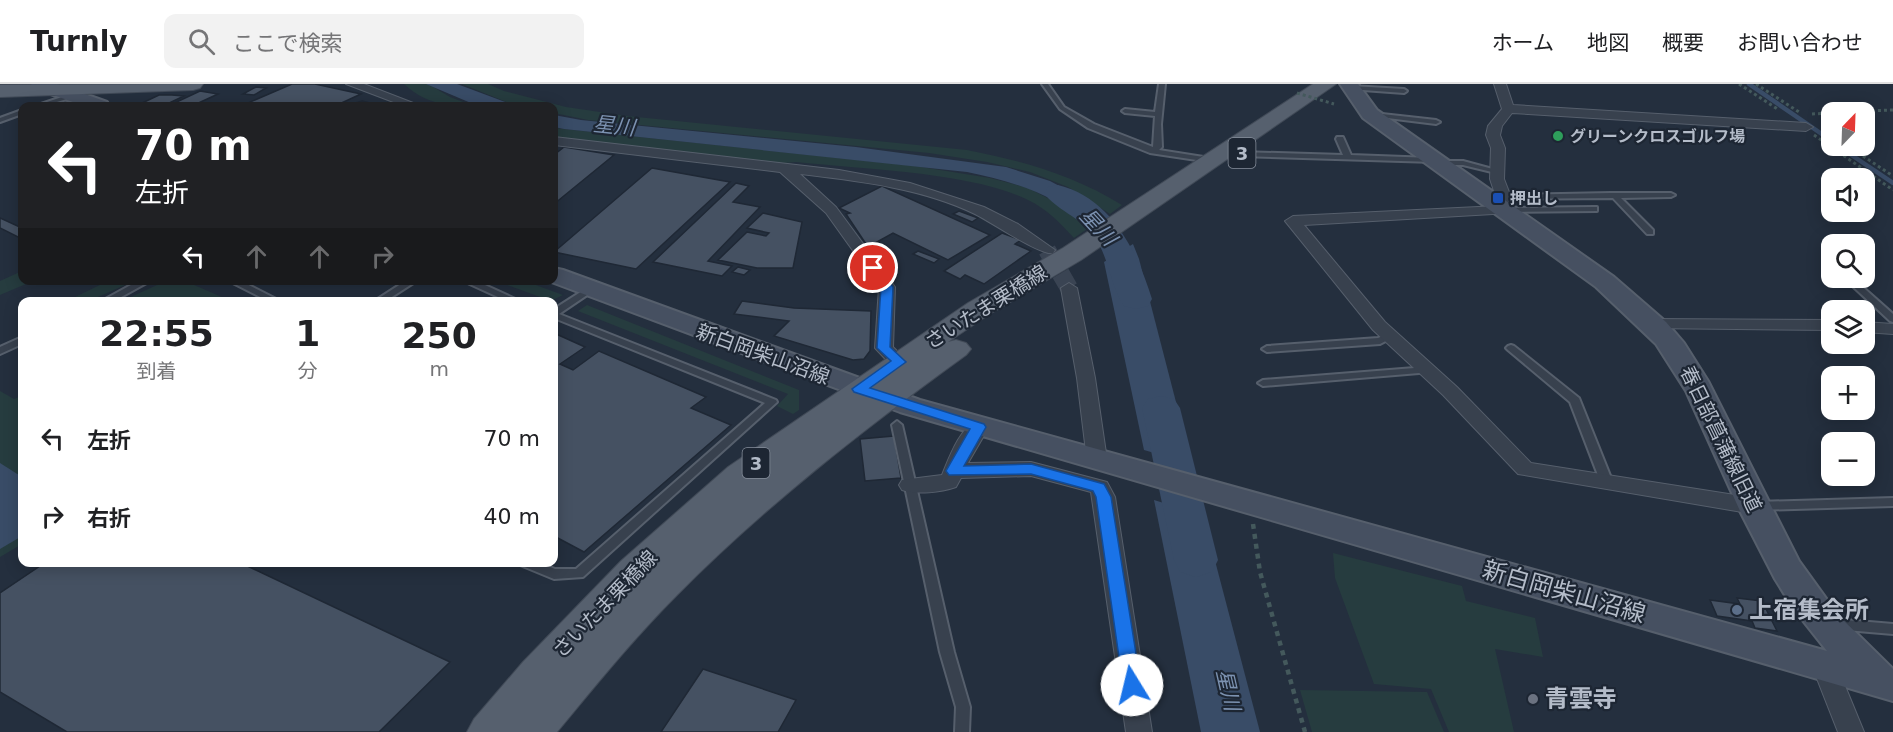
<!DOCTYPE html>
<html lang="ja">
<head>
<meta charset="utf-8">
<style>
	:root { --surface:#fff; --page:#f2f2f2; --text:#202124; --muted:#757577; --line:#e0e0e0 }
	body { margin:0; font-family:"DejaVu Sans","Noto Sans JP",sans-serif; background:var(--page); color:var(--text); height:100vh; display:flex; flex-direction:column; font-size:22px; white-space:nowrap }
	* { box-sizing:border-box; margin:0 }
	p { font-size:20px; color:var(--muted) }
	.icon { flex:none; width:33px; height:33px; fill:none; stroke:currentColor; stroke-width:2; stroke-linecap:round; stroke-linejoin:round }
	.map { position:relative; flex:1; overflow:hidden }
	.details { position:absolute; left:18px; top:213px; width:540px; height:270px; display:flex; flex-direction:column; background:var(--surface); border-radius:12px; box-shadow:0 3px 15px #0003 }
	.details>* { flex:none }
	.hud { position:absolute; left:18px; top:18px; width:540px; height:183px; border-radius:12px; box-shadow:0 3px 15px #0003; background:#202124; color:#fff; overflow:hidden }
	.needle { width:39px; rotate:23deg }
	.buttons { position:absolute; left:1821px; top:18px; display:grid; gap:12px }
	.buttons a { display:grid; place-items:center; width:54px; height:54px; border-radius:12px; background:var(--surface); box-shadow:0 3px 15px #0003; font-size:30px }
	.pin { position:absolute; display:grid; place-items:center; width:51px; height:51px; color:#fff; margin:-26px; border:3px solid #fff; border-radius:50%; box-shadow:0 2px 6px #0007 }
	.me { position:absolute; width:66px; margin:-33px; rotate:351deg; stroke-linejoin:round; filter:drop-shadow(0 0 4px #0008) }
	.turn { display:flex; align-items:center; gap:21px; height:126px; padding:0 18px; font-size:27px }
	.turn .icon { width:78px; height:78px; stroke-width:2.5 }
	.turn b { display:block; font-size:42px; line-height:51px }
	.lanes { display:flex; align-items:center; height:57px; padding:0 18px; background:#0003; justify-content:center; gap:30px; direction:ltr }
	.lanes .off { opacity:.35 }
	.eta { display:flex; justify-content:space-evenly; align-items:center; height:102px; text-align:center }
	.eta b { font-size:36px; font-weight:800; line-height:42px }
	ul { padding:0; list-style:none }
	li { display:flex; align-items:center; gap:18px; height:78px; padding:0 18px }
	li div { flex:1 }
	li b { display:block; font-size:22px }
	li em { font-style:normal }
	header { display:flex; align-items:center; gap:36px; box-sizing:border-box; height:84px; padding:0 30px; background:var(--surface); border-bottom:2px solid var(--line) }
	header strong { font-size:28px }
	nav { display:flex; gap:33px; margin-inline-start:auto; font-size:21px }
	.search { width:420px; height:54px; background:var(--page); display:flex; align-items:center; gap:15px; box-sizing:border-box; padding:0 21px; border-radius:12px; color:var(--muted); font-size:22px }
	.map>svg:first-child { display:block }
</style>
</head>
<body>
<header>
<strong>Turnly</strong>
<div class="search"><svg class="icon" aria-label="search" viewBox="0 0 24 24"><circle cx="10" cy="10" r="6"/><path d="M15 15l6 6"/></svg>ここで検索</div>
<nav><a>ホーム</a><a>地図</a><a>概要</a><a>お問い合わせ</a></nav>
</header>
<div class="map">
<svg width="1893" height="648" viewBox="0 0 1893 648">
	<rect width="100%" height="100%" fill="#242f3e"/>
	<g fill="#263c3f">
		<path d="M404 0H428L450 13 474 22C446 22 426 20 404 0Z"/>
		<path d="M462 0H488L504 7 566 23 627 32 967 66C1023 77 1073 91 1122 121L1110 130 1068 103 1030 88 987 78 929 69 588 36 554 29V22L514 21Z"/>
		<path d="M554 44 915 82 990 94 1028 104 1059 120 1087 145 1074 154C1060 139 1047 125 1028 116 972 88 860 85 796 78L783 79 554 53Z"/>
		<path d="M22 187V196L33 197 0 211V197Z"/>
		<path d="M108 197H134L89 217 71 215Z"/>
		<path d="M166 197H185L231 217H122Z"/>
		<path d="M496 197H525L563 211 551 217Z"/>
		<path d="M587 221 799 306V326L793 330 777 322 788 310 578 227Z"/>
		<path d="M0 307 14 315 19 313 22 315V460L0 473Z"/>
		<path d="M1333 469 1462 502 1466 517 1535 534 1543 573 1495 565 1514 648H1449L1431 605 1374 600 1335 494Z"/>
		<path d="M1300 606 1427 608 1444 648H1312Z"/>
	</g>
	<g fill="#394c67">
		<path d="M426 0H457L516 22H478Z"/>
		<path d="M554 31 581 36 856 63 1006 83 1050 97 1078 112 1106 131 1089 143C1058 110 1010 97 967 88L564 45 554 43Z"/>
		<path d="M1133 160 1139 175 1192 380 1144 366 1104 178Z"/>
		<path d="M0 379 22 393V452L0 465Z"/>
		<path d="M1154 416 1203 431 1260 648H1201Z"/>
	</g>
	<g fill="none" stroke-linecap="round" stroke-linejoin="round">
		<g stroke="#394c67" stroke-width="4.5">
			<path d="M1749 0 1832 57"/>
			<path d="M1838 62 1893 99"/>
		</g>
		<g fill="#394c67" fill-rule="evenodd">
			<path d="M1058 101C1111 114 1137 167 1152 215L1148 222 1136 225 1124 222C1110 201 1109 173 1094 152 1080 133 1055 125 1044 109L1048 103Z"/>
			<path d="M1161 312 1174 315 1180 324 1218 476 1212 488 1196 493 1180 488 1174 476 1142 324 1148 315Z"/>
		</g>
	</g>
	<g fill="#455162" stroke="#1f2835" stroke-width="1.5">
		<path d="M292 0H315L361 10 335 22H241Z"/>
		<path d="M256 3 266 4 254 11 243 10Z"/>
		<path d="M200 7 218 10 192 22H168Z"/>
		<path d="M159 11H172L184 12 163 22 140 20Z"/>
		<path d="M362 17 374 20 368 22H346Z"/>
		<path d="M564 63 614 71 554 120V71Z"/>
		<path d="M652 84 730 98 636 185 554 168Z"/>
		<path d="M736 99 749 102 733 118 760 123 708 177 732 182 722 192 653 178Z"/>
		<path d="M882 102 990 151 948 176 893 149 868 163 846 130 850 129 839 124Z"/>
		<path d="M959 127 978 134 972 138 953 130Z"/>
		<path d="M763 129 802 138 793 184H757L718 176 747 148 766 152 769 149 747 144Z"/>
		<path d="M0 134 22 144V155L0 144Z"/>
		<path d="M1002 149 1021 156 1015 160 1031 167 984 200 965 191 960 195 944 187Z"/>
		<path d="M918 167 939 175 934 179 913 170Z"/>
		<path d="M738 183 750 186 744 191 732 188Z"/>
		<path d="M742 217 794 224 871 227 870 267 864 275 853 276 774 252 789 237 734 230Z"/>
		<path d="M554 249 585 263 560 280 573 286 599 267 706 313 691 324 731 341 584 468 554 452Z"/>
		<path d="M894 352 901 394 865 397 860 355Z"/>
		<path d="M46 478H239L450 578 379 648H67L0 608V509Z"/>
		<path d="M1737 514 1762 517 1777 547 1755 544 1752 537 1717 532 1710 516 1740 520Z"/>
		<path d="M703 585 796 616 778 648H661Z"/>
	</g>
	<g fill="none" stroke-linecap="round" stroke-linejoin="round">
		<path stroke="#3a4453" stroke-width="18" stroke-dasharray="18 9" stroke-linecap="butt" d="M1047 166 1069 204"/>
		<g stroke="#565f6c" stroke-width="4">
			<g id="lane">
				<path d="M1042 0H1048L1064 23 1094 40 1153 63 1155 32 1125 29 1122 27 1125 25 1155 28 1159 0H1165L1161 40 1162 63 1159 66 1210 74 1214 76 1210 78 1150 69 1088 44 1060 25Z"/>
				<path d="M1351 2 1404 5 1407 7 1404 9 1349 5V3Z"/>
				<path d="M71 10 73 11V13L44 22H35Z"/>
				<path d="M22 26V30L0 38V34Z"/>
				<path d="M1373 29 1436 36 1440 38 1436 40 1371 32 1370 31Z"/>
				<path d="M1337 53H1343L1351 71 1432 74H1435V77H1463L1500 87 1496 89 1463 81H1434V78L1240 72 1236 70 1240 68 1343 71 1336 55Z"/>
				<path d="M1611 109H1671L1675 111 1671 113 1621 114 1653 146V150H1647L1613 114 1505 115 1501 113 1505 111Z"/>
				<path d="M1594 123H1597V127L1507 128 1503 126 1507 124Z"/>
				<path d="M1864 192 1868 195 1867 197 1857 198 1893 230V238L1890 237 1845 195 1846 194H1864Z"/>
				<path d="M140 196H152L112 218H100Z"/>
				<path d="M227 196H239L282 218H270Z"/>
				<path d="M407 196H418L384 218H373Z"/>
				<path d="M461 196H474L522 218H509Z"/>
				<path d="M590 202 595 205 593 207 559 230 776 316 777 318 583 493 554 495 520 481 518 478H538L555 485H576L765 319 554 234V225Z"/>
				<path d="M1390 249 1395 252 1380 260 1267 268 1262 265 1267 262 1378 254Z"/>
				<path d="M22 253V260L0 270V263Z"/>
				<path d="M1511 261 1514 262 1579 314 1613 399 1611 402H1603L1601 399 1570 318 1508 266 1506 264 1508 262Z"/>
				<path d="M1427 283 1432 286 1431 288 1263 302 1258 299 1263 296Z"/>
				<path d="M897 337 902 341 954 568 970 623 969 648H955L956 623 940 568 892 341Z"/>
				<path d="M1893 414V422L1757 426 1753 425 1751 422 1753 419 1757 418Z"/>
				<path d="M1834 535 1893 540V550L1834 545 1829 544 1827 540 1829 536Z"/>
			</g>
		</g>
		<g stroke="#565f6c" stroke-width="2">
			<g id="street">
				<path d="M346 0H364L421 22H404Z"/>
				<path d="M1494 0H1506L1513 21 1806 39 1813 43 1806 47 1512 29 1502 42 1500 51 1505 64 1504 95 1514 121 1510 129 1304 141 1385 238 1457 303 1531 379 1754 414 1762 417 1765 422 1762 427 1754 430 1518 390 1443 311 1373 246 1285 137 1293 132 1499 122 1490 95 1491 64 1486 51 1488 42 1502 25Z"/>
				<path d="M554 53 839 86 910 99 984 123 1018 140 1055 166 1053 169C1041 172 991 138 975 130 921 104 859 97 800 90L836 123 895 203 893 263 908 278 899 284 892 282 875 264 879 203 826 129 780 88 554 61Z"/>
				<path d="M1069 199 1077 204 1095 294 1107 376 1104 381H1090L1087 376 1077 294 1061 204Z"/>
				<path d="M1653 235 1832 236V246L1647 244 1644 240Z"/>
				<path d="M1864 238 1893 240V250L1864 248Z"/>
				<path d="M979 336 986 338 989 343 968 379 1031 378 1107 398 1115 413 1152 648H1126L1091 408 1031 392 961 394 956 403C941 408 918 411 902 406L899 401 902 396 942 391C949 374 960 342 979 336Z"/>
				<path d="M1825 571 1834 575 1864 648H1838L1812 582 1816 575Z"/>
			</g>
		</g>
		<g stroke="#565f6c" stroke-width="4">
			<g id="secondary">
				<path d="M31 0H57L107 18 109 22H84L34 4Z"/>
				<path d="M1340 0H1358L1377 26 1614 193 1666 238 1684 259 1708 297 1799 477 1838 531 1893 585V617L900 328 546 196H554V184L563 186 920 316 1827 567 1793 524 1775 495 1740 427 1686 307 1656 260 1596 203 1363 34Z"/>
			</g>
		</g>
		<g stroke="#414a57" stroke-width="2">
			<g id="primary">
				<path d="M203 0 200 4 193 6 0 13V1Z"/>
				<path d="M1313 0H1336L1081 176 988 231 948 258 956 256 966 259 971 265 966 271C864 345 765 422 677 511 634 554 596 601 557 648H467L474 635 523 578 621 477 728 383 968 219 1063 164Z"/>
			</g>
		</g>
		<g stroke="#44595c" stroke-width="3" stroke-dasharray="3 3" stroke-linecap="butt">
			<path d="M1739 0 1779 26"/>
			<path d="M1756 0 1799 28"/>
			<path d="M1836 28 1893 26"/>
			<path d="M1812 30 1832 29"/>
			<path d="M1822 44 1832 50"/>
			<path d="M1814 51 1893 106"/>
			<path d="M1848 62 1893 92"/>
		</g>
		<path stroke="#44595c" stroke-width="4.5" stroke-dasharray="5 5" stroke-linecap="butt" d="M1253 440 1260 488 1305 648"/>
		<use href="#lane" fill="#38414e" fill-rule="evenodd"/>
		<use href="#street" fill="#38414e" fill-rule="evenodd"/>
		<use href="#secondary" fill="#465061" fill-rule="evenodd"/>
		<use href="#primary" fill="#56606e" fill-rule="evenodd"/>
		<path stroke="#44595c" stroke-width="3" stroke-dasharray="3 3" stroke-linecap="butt" d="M1297 9 1334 20"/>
	</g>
	<path fill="#1a73e8" stroke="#114b97" stroke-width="1.5" d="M869 182H877L893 203 890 263 906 278 870 304 984 340 986 343 964 382 1031 380 1104 400 1111 413 1141 601 1138 606 1132 609 1126 606 1123 601 1096 413 1093 407 1031 390 949 391 946 387 970 345 854 308 852 305 891 277 877 264 881 203 867 184Z"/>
	<circle fill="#2e9e5b" stroke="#1d2633" stroke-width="2" cx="1558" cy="52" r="6"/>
	<rect fill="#1a4fb4" stroke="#1d2633" stroke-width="2" x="1492" y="108" width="12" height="12" rx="3"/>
	<circle fill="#5c6f8a" stroke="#1d2633" stroke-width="2" cx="1737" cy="526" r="6"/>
	<circle fill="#6b7280" stroke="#1d2633" stroke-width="2" cx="1533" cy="615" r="6"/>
	<g text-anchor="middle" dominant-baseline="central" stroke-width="4.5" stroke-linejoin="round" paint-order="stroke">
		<g font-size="16" font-weight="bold" fill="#b4bcc9" stroke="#1d2633" text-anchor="start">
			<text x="1570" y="52">グリーンクロスゴルフ場</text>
			<text x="1510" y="114">押出し</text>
		</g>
		<g fill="#1d2633" stroke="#878f9c" stroke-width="1.5">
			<rect x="1228.5" y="54" width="27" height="30" rx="4.5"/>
			<rect x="742.5" y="364" width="27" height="30" rx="4.5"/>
		</g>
		<g font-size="18" font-weight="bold" fill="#b4bcc9">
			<text x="1242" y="69">3</text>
			<text x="756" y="379">3</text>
		</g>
		<g font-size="20" fill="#b4bcc9" stroke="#1d2633">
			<text transform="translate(986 223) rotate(-32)">さいたま栗橋線</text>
			<text transform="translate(763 270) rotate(20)">新白岡柴山沼線</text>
			<text transform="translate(1721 355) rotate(64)">春日部菖蒲線旧道</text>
			<text transform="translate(605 520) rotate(-46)">さいたま栗橋線</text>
		</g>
		<g font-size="21" font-style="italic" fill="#7c92b1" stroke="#1d2633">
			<text transform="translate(614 42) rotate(6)">星川</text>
			<text transform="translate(1098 143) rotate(47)">星川</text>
			<text transform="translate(1228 606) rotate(77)">星川</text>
		</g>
		<g font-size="24" fill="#b4bcc9" stroke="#1d2633">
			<text transform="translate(1564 508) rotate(16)">新白岡柴山沼線</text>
		</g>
		<g font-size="24" font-weight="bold" fill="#b4bcc9" stroke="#1d2633" text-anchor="start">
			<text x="1749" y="526">上宿集会所</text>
			<text x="1545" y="615">青雲寺</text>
		</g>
	</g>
</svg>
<div class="buttons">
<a><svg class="needle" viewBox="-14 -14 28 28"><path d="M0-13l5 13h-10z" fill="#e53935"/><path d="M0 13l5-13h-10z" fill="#757577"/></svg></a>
<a><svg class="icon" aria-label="sound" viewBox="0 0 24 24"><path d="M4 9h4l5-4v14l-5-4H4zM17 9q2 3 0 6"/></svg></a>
<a><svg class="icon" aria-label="search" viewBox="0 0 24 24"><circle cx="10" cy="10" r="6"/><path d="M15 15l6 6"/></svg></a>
<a><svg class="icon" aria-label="layers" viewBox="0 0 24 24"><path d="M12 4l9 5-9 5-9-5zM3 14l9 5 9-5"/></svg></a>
<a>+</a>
<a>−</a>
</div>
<div class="pin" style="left:873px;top:184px;background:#d93025"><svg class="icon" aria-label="arrive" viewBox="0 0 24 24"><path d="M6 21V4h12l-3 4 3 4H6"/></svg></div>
<svg class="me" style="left:1132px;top:601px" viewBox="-20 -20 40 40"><circle r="19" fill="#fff"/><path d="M0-13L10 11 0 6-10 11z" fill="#1a73e8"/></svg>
<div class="hud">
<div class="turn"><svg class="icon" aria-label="left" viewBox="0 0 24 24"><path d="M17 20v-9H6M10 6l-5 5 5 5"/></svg><div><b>70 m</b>左折</div></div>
<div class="lanes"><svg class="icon" aria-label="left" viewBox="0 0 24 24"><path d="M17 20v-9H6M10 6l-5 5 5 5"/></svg><svg class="icon off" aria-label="ahead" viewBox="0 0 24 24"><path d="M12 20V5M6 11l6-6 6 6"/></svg><svg class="icon off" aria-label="ahead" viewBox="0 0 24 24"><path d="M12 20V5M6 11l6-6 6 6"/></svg><svg class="icon off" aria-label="right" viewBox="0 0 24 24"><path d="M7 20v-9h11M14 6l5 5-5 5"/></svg></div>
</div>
<section class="details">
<div class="eta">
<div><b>22:55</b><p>到着</p></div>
<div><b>1</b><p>分</p></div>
<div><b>250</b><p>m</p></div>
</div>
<ul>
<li><svg class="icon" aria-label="left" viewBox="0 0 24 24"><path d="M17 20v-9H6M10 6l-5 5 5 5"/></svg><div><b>左折</b></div><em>70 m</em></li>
<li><svg class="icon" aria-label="right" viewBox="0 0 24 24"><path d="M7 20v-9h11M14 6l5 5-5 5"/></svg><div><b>右折</b></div><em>40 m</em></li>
</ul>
</section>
</div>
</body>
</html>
